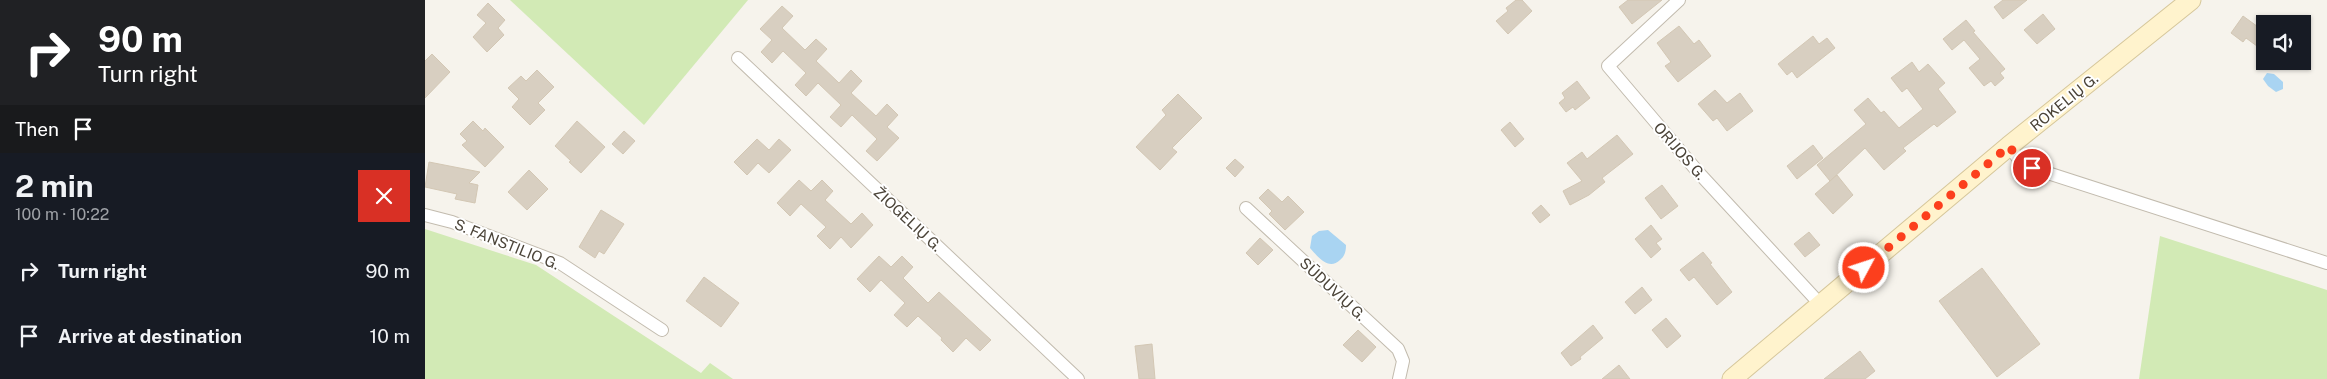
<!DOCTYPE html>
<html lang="en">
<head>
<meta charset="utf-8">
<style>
	:root { --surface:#171b24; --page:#20242c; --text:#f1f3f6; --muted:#9ea1a6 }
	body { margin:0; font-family:"Public Sans",sans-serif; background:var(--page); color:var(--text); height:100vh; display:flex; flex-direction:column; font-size:19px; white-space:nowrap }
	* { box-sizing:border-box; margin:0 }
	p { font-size:16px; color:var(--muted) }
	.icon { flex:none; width:28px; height:28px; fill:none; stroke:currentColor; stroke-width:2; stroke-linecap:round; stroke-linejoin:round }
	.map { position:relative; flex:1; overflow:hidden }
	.drawer { display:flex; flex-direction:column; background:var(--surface); width:425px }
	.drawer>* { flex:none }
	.banner { background:#202124; color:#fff; overflow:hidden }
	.tools { position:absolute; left:1831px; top:15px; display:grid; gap:10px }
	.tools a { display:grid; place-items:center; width:55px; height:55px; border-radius:0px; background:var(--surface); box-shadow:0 1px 4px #0004; font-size:25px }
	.pin { position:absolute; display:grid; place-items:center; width:42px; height:42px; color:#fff; margin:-21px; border:2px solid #fff; border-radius:50%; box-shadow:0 1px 5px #0007 }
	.me { position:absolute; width:55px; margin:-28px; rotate:50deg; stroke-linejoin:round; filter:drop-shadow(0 0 4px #0008) }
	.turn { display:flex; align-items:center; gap:18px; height:105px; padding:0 15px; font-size:22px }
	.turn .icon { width:65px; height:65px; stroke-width:2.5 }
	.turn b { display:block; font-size:35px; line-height:42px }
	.then { display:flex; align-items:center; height:48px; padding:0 15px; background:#0003; gap:10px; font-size:19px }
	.round { display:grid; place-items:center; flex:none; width:52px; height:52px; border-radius:0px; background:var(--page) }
	.overview { display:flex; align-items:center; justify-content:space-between; height:85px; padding:0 15px }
	h1 { font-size:30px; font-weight:700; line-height:38px }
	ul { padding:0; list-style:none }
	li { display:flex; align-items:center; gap:15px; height:65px; padding:0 15px }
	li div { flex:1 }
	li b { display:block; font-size:19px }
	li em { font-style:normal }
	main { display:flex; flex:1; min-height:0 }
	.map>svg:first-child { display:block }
</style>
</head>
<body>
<main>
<section class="drawer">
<div class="banner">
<div class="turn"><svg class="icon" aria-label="right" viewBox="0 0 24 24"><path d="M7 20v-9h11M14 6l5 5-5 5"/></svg><div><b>90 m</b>Turn right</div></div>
<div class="then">Then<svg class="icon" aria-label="arrive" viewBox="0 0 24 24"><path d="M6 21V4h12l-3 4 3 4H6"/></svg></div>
</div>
<div class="overview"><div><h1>2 min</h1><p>100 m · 10:22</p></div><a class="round" style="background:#d93025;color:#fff"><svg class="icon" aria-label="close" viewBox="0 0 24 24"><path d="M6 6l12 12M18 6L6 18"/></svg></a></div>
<ul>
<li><svg class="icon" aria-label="right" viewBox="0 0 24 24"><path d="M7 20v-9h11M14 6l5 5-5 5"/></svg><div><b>Turn right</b></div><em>90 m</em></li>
<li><svg class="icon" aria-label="arrive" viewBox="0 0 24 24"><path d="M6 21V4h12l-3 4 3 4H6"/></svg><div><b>Arrive at destination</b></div><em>10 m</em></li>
</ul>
</section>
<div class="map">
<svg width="1902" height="379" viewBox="0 0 1902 379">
	<rect width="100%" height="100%" fill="#f6f3ec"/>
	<g fill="#d2eab5">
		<path d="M85 0H323L219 125Z"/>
		<path d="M0 229 111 265 276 373 285 363 308 379H0Z"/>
		<path d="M1735 236 1902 290V379H1714Z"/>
	</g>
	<g fill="#a9d4f2">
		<path d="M1842 73 1849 74 1858 82V89L1851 92 1843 86 1838 79Z"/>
		<path d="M903 230 921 245C921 251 920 256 915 260 904 271 893 257 885 248L887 236 894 231Z"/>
	</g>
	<g fill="#d8cfc1" stroke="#d3c7b4">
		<path d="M1091 0H1097L1107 11 1083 34 1071 21 1083 11 1081 8Z"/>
		<path d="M1203 0H1237L1207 24 1194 7Z"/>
		<path d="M1578 0H1602L1578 19 1569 7Z"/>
		<path d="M63 3 80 20 73 28 79 35 62 52 48 37 61 23 52 15Z"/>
		<path d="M357 6 368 16 357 28 380 50 391 39 402 49 391 61 414 83 426 70 437 81 426 93 451 116 462 104 473 115 462 127 474 138 452 161 441 151 452 139 427 115 416 127 405 117 416 105 393 83 381 96 370 85 381 73 358 51 347 63 336 52 347 40 335 29Z"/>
		<path d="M1618 14 1630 29 1612 44 1599 30Z"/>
		<path d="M1818 16 1840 32V52L1821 38 1818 42 1806 33Z"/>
		<path d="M1541 20 1550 31 1548 32 1580 69 1575 73 1579 78 1570 86 1566 81 1559 86 1544 68 1555 59 1539 40 1527 50 1518 39Z"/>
		<path d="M1254 26 1269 44 1274 40 1286 56 1253 82 1240 66 1246 62 1232 43Z"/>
		<path d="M1388 36 1394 44 1402 38 1410 48 1372 78 1367 71 1362 75 1353 64Z"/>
		<path d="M7 54 25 72 0 98V61Z"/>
		<path d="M1487 62 1494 72 1503 64 1520 83 1513 89 1531 112 1512 127 1509 124 1478 148 1481 151 1459 170 1440 148 1405 181 1392 165 1441 124 1429 110 1443 98 1456 113 1459 111 1474 128 1498 109 1482 88 1477 92 1466 78Z"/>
		<path d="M112 70 129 87 113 103 120 110 105 125 87 107 94 99 83 88 96 76 101 81Z"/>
		<path d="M1152 81 1165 98 1150 110 1148 107 1141 112 1134 103 1140 98 1137 93Z"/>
		<path d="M1290 90 1302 103 1315 93 1328 111 1302 131 1292 118 1288 121 1273 104Z"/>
		<path d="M753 94 777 118 747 148 752 152 735 170 711 147 741 115 737 110Z"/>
		<path d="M48 121 58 131 60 128 79 147 60 167 37 145 42 141 35 134Z"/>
		<path d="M152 121 180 147 156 173 144 162 146 161 130 146Z"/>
		<path d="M1085 122 1099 139 1090 147 1076 130Z"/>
		<path d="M199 131 210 141 198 154 187 144Z"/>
		<path d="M1192 135 1208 154 1177 178 1180 182 1164 195 1145 205 1138 191 1157 181 1142 163 1157 152 1162 159Z"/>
		<path d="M332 139 344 150 354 139 366 150 344 173 333 163 322 175 309 162Z"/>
		<path d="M1388 145 1398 158 1372 179 1362 166Z"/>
		<path d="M810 159 819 167 810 177 801 168Z"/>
		<path d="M4 162 55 172 44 183 53 185 50 203 30 199 32 194 0 187Z"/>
		<path d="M104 170 123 189 102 210 83 192Z"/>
		<path d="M1412 175 1428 195 1408 214 1390 194Z"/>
		<path d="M374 180 386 191 397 180 408 191 400 200 426 224 437 213 448 225 426 248 416 237 405 249 392 236 401 227 376 204 365 216 352 203Z"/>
		<path d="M1237 185 1253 206 1236 219 1220 198Z"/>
		<path d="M843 189 857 202 863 196 879 212 860 230 844 214 847 211 834 198Z"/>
		<path d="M1116 205 1125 215 1115 223 1107 213Z"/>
		<path d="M176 210 199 224 179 254 174 251 170 258 154 247Z"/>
		<path d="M1226 225 1237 239 1231 243 1236 249 1226 258 1210 239Z"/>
		<path d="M1384 232 1395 245 1380 257 1369 244Z"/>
		<path d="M835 238 848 250 833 265 821 253Z"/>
		<path d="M1278 252 1287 263 1285 264 1307 292 1292 305 1269 277 1264 281 1255 270Z"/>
		<path d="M454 256 466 267 477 256 488 267 478 278 503 303 514 292 566 340 555 351 541 338 528 352 516 340 517 338 493 316 482 327 469 315 480 303 456 280 445 292 432 279Z"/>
		<path d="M1557 268 1615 344 1572 377 1514 301Z"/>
		<path d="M279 277 314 303 296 327 261 301Z"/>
		<path d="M1217 287 1227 300 1210 314 1200 302Z"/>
		<path d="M1241 318 1256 336 1242 348 1227 330Z"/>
		<path d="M1168 325 1178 338 1155 357 1156 359 1146 366 1136 353Z"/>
		<path d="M933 330 951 347 937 362 918 345Z"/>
		<path d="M727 344 730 379H714L710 346Z"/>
		<path d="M1435 351 1450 371 1440 379H1399Z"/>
		<path d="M1194 365 1205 379H1177Z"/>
	</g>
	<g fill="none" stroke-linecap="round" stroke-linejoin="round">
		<g stroke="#c2bbae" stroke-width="14">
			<g id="minor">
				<path d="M1254 0 1183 66 1273 172 1396 305"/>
				<path d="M313 58 653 379"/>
				<path d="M1584 146 1592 157 1607 168 1902 263"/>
				<path d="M821 208 973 349 978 361 974 379"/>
				<path d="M0 215 27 222 135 263 237 330"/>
			</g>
		</g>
		<g stroke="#d6c79b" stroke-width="21">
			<path id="secondary" d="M1307 379 1584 146 1766 0"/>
		</g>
		<use href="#minor" stroke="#fff" stroke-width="12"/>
		<use href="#secondary" stroke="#fff3cd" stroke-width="19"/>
	</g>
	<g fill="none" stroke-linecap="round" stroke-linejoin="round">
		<path stroke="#fc3f1d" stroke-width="9" stroke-dasharray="0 16.2" d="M1439 268 1584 146 1592 157 1607 168"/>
	</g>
	<g text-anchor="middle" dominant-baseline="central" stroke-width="4" stroke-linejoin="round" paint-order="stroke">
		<g font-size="15" fill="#4b4439" stroke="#fff">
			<text transform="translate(1639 102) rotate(-39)">ROKELIŲ G.</text>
			<text transform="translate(1255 151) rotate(49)">ORIJOS G.</text>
			<text transform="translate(483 219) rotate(43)">ŽIOGELIŲ G.</text>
			<text transform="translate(82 244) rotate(22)">S. FANSTILIO G.</text>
			<text transform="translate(908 289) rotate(43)">SŪDUVIŲ G.</text>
		</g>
	</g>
</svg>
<div class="tools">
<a><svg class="icon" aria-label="sound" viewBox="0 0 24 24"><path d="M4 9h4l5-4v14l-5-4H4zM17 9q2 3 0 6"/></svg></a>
</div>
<div class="pin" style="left:1607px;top:168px;background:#d93025"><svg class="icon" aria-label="arrive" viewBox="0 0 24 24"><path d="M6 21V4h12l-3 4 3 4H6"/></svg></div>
<svg class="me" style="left:1439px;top:268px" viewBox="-20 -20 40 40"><circle r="17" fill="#fc3f1d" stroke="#fff" stroke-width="3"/><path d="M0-11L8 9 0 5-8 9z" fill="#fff"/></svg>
</div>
</main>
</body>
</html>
